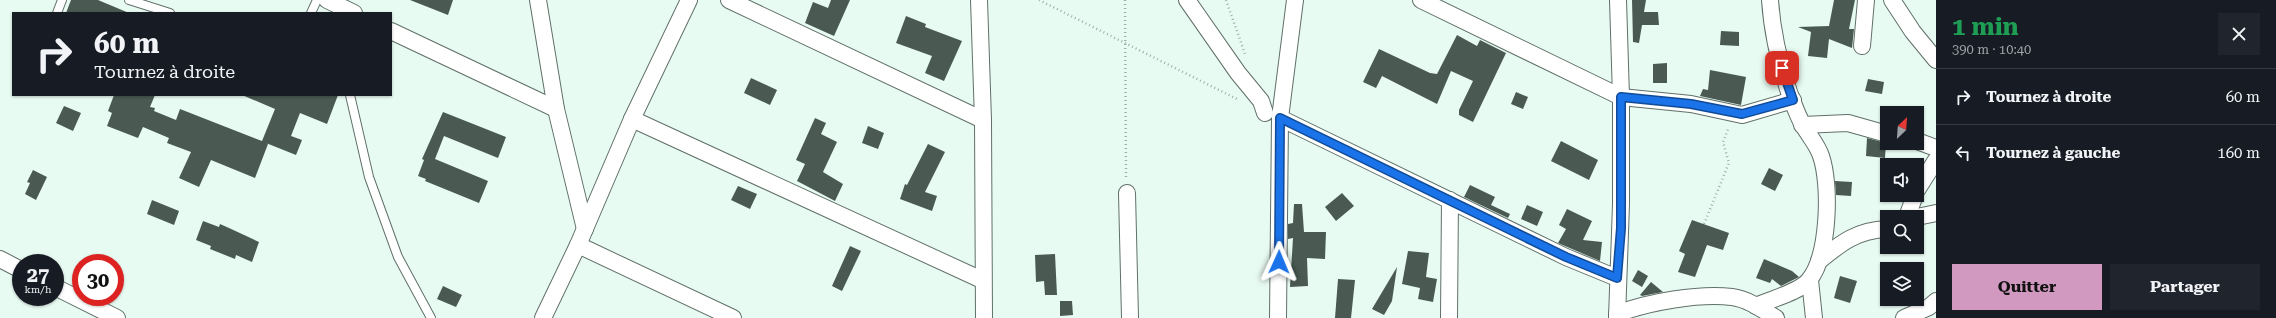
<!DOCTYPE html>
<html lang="fr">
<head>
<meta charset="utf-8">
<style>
	:root { --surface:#171b24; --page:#20242c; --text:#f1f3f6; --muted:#9ea1a6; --line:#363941; --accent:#d199bf }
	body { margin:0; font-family:"Roboto Serif",serif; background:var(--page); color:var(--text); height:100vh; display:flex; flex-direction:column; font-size:15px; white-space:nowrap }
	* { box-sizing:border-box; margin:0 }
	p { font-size:13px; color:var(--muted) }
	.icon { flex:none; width:22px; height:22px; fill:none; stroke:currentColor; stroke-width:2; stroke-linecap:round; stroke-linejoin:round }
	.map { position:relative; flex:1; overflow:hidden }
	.sheet { display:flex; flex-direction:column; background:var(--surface); width:340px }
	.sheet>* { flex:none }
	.hud { position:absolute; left:12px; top:12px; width:380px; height:84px; border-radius:0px; box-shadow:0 1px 3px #0004; background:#171b24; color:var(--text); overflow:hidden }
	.needle { width:26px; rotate:25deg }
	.buttons { position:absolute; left:1880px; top:106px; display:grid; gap:8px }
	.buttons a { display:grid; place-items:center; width:44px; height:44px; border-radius:0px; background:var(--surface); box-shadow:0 1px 3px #0004; font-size:20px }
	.speed { position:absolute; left:12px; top:254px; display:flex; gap:8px; font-size:20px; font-weight:700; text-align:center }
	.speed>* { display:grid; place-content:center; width:52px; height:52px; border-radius:50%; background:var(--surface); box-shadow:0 1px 3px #0004; line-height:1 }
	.speed small { font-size:10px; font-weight:400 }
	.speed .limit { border:6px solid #d22; background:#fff; color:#111 }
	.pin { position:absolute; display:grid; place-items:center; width:34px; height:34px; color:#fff; margin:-17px; border-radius:8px; box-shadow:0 2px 6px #0006 }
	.me { position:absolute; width:44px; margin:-22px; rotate:1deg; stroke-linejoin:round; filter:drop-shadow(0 0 3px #0008) }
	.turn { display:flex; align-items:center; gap:14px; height:84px; padding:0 16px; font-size:18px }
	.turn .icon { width:52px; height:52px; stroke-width:2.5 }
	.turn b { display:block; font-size:28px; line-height:34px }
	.round { display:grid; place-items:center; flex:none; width:42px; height:42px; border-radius:0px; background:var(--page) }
	.headline { display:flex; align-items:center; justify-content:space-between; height:68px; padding:0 16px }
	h1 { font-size:24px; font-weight:700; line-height:30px; color:#1e9e55 }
	.cta { display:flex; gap:8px; margin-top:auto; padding:8px 16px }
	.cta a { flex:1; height:46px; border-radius:0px; background:var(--accent); color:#111; font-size:16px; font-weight:700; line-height:46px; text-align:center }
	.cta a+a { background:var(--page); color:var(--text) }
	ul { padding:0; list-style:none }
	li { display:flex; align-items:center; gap:12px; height:56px; padding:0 16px; border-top:1px solid var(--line) }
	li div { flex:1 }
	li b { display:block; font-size:15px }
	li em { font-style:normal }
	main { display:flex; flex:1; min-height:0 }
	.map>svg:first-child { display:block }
</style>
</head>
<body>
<main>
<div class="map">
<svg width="1936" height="318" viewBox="0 0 1936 318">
	<rect width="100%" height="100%" fill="#e8fbf2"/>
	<g fill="#4a5a53">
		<path d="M71 0H98L129 13H66Z"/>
		<path d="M410 0H453L448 15Z"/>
		<path d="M831 0H850L834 36 805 23 813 2 828 8Z"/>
		<path d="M1632 0H1646L1644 12H1658L1659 25H1642L1639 43 1633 42Z"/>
		<path d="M1834 0H1855L1849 29H1854L1852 48 1829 39 1827 58 1808 56 1811 32 1798 27 1829 26Z"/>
		<path d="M906 16 926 24 925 27 962 41 944 81 925 73 932 56 896 43Z"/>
		<path d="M1721 31 1739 32V46L1720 45Z"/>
		<path d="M1457 35 1477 46 1480 40 1506 53 1473 122 1459 115V110L1473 81 1451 71 1437 104 1382 76 1376 88 1363 82 1379 49 1430 73 1437 74Z"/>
		<path d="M1667 63V83H1653V64Z"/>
		<path d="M1710 70 1746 77 1741 105 1700 96 1703 89 1708 90Z"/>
		<path d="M751 78 777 90 770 105 744 93Z"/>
		<path d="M1868 79 1884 82 1882 94 1865 91Z"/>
		<path d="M1516 92 1528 97 1523 109 1511 104Z"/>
		<path d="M114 95H155L150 107 155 108 154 111 176 120 180 109 262 141 275 109 242 95H338L327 124 300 113 291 136 302 140 296 155 266 143 268 144 255 178 211 160 199 187 179 178 191 152 167 143 169 138 143 127 138 138 107 126 112 113 108 111Z"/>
		<path d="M64 106 81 113 73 131 56 123Z"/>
		<path d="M443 112 506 137 498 158 444 136 435 159 488 181 479 203 425 181 426 179 418 176 424 160 422 159Z"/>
		<path d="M815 118 826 123 821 134 837 142 823 172 843 184 835 201 797 181 805 164 796 160Z"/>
		<path d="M868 126 884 133 878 149 862 143Z"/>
		<path d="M1867 138 1886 143 1885 158 1866 156Z"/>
		<path d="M1561 141 1598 160 1589 180 1551 161Z"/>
		<path d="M928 144 945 152 925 192 937 196 932 211 900 199 905 184 907 185Z"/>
		<path d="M1769 168 1783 175 1775 191 1761 184Z"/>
		<path d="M33 170 47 177 36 200 25 194 30 183 27 182Z"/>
		<path d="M1835 181 1852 182 1851 196 1836 195Z"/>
		<path d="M1470 185 1495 197 1491 205 1510 214 1508 218 1464 197Z"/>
		<path d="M738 186 757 194 750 209 731 200Z"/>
		<path d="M1342 193 1354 206 1336 221 1325 207Z"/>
		<path d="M152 200 179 211 174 225 147 214Z"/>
		<path d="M1294 204H1302L1304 232H1326L1325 259 1307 258 1308 286 1290 287 1293 238 1288 239V224L1293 223Z"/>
		<path d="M1527 205 1543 212 1537 226 1521 219Z"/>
		<path d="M1567 209 1592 221 1583 240 1602 242 1600 261 1558 243 1566 229 1559 225Z"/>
		<path d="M1692 220 1729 233 1723 250 1707 245 1695 277 1678 272 1685 254 1679 251Z"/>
		<path d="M203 221 219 227 220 224 229 228 259 242 252 262 236 255 235 259 210 249 211 246 196 240Z"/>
		<path d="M850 246 861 251 842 291 832 286Z"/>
		<path d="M1408 251 1429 253 1426 277 1437 279 1433 302 1418 299 1420 288 1402 284Z"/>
		<path d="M1055 254 1057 295H1045L1044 281 1036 282 1035 255Z"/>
		<path d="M1764 259 1792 271 1799 277 1781 286 1772 279 1770 283 1756 278Z"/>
		<path d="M1397 267 1392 301 1384 315 1372 309Z"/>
		<path d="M1638 270 1648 276 1642 287 1632 281Z"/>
		<path d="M1840 276 1857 281 1850 303 1834 298Z"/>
		<path d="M1338 279 1355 280 1351 318H1335Z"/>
		<path d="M1651 282 1663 292 1642 296 1640 295Z"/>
		<path d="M443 286 462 295 456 307 437 299Z"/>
		<path d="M1060 301H1072L1073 315 1060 316Z"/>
	</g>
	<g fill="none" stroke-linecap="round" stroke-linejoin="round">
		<g stroke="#607068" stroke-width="10">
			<g id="lane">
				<path d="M129 0 170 13"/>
				<path d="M57 13 62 0"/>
				<path d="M311 13 317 0"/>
				<path d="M350 95 369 177 398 257 431 318"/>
			</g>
		</g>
		<g stroke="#607068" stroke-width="18">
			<g id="street">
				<path d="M327 0 354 13"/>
				<path d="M538 0 556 109 585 229"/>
				<path d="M729 0 983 120"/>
				<path d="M979 0 983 120 984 318"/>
				<path d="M1187 0 1238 73 1261 101 1265 113"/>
				<path d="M1421 0 1621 97 1691 104 1742 115 1793 100"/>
				<path d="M1892 0 1913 32 1936 60"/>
				<path d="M391 31 556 109"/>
				<path d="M1862 46 1866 0"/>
				<path d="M1280 118 1566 257 1617 278"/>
				<path d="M632 119 982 280"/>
				<path d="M1802 125 1848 123 1887 134"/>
				<path d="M1917 141 1936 148"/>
				<path d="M1917 190 1936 160"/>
				<path d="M1127 193 1130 318"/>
				<path d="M1907 217 1915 195"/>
				<path d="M1917 217 1936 213"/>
				<path d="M578 245 733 318"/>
				<path d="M0 259 21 270"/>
				<path d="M1819 261C1841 243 1857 230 1887 229"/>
				<path d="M1810 280 1814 318"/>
				<path d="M55 287 117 318"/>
				<path d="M1756 306C1771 299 1800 292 1809 280 1829 256 1831 185 1821 156 1817 144 1809 136 1803 125 1797 115 1793 102 1789 92 1779 62 1772 31 1770 0"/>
				<path d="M1617 314C1648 302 1699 293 1732 297 1748 299 1763 310 1776 318"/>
				<path d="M543 318 578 245 632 119 689 0"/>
				<path d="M1278 318 1280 118 1295 0"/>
				<path d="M1449 318 1450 200"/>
				<path d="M1617 318 1621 204V97L1618 0"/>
				<path d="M1904 318 1929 307 1936 301"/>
			</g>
		</g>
		<g stroke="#a0afa8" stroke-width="2.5" stroke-dasharray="1 3" stroke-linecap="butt">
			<path d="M1039 0 1239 100"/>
			<path d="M1125 0 1126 179"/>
			<path d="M1226 0 1245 54"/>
			<path d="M1704 224 1729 163 1723 142 1729 127"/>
		</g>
		<use href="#lane" stroke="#fff" stroke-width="8"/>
		<use href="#street" stroke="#fff" stroke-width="16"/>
	</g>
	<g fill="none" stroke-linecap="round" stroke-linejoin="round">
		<g stroke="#114b97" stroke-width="10">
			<path id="route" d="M1279 262 1280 118 1566 257 1617 278 1621 228V97L1691 104 1742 114 1793 100 1782 68"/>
		</g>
		<use href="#route" stroke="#1a73e8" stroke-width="7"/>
	</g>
</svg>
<div class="buttons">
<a><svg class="needle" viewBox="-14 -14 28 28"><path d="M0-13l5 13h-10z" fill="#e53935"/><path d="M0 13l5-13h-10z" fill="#9ea1a6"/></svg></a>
<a><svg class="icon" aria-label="sound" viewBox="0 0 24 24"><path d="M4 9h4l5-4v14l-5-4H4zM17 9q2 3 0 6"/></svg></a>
<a><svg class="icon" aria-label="search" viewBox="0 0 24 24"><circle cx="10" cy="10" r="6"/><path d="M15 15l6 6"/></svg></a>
<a><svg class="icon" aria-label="layers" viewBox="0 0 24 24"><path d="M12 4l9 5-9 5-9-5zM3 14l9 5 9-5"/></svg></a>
</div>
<div class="speed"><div>27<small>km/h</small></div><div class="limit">30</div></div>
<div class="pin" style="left:1782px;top:68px;background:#d93025"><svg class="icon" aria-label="arrive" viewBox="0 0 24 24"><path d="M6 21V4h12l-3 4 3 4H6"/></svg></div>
<svg class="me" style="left:1279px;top:262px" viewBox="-20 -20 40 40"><path d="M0-17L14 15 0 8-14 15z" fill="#1a73e8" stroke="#fff" stroke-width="4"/></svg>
<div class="hud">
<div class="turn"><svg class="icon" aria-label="right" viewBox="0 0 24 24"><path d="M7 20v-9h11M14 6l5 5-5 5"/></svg><div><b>60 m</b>Tournez à droite</div></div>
</div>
</div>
<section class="sheet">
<div class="headline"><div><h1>1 min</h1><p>390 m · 10:40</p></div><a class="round"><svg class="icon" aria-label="close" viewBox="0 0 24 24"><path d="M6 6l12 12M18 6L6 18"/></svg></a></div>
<ul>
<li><svg class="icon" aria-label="right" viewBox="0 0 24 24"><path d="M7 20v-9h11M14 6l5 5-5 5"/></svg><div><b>Tournez à droite</b></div><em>60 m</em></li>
<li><svg class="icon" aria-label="left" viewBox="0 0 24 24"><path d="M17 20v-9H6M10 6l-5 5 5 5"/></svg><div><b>Tournez à gauche</b></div><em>160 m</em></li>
</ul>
<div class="cta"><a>Quitter</a><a>Partager</a></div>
</section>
</main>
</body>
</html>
